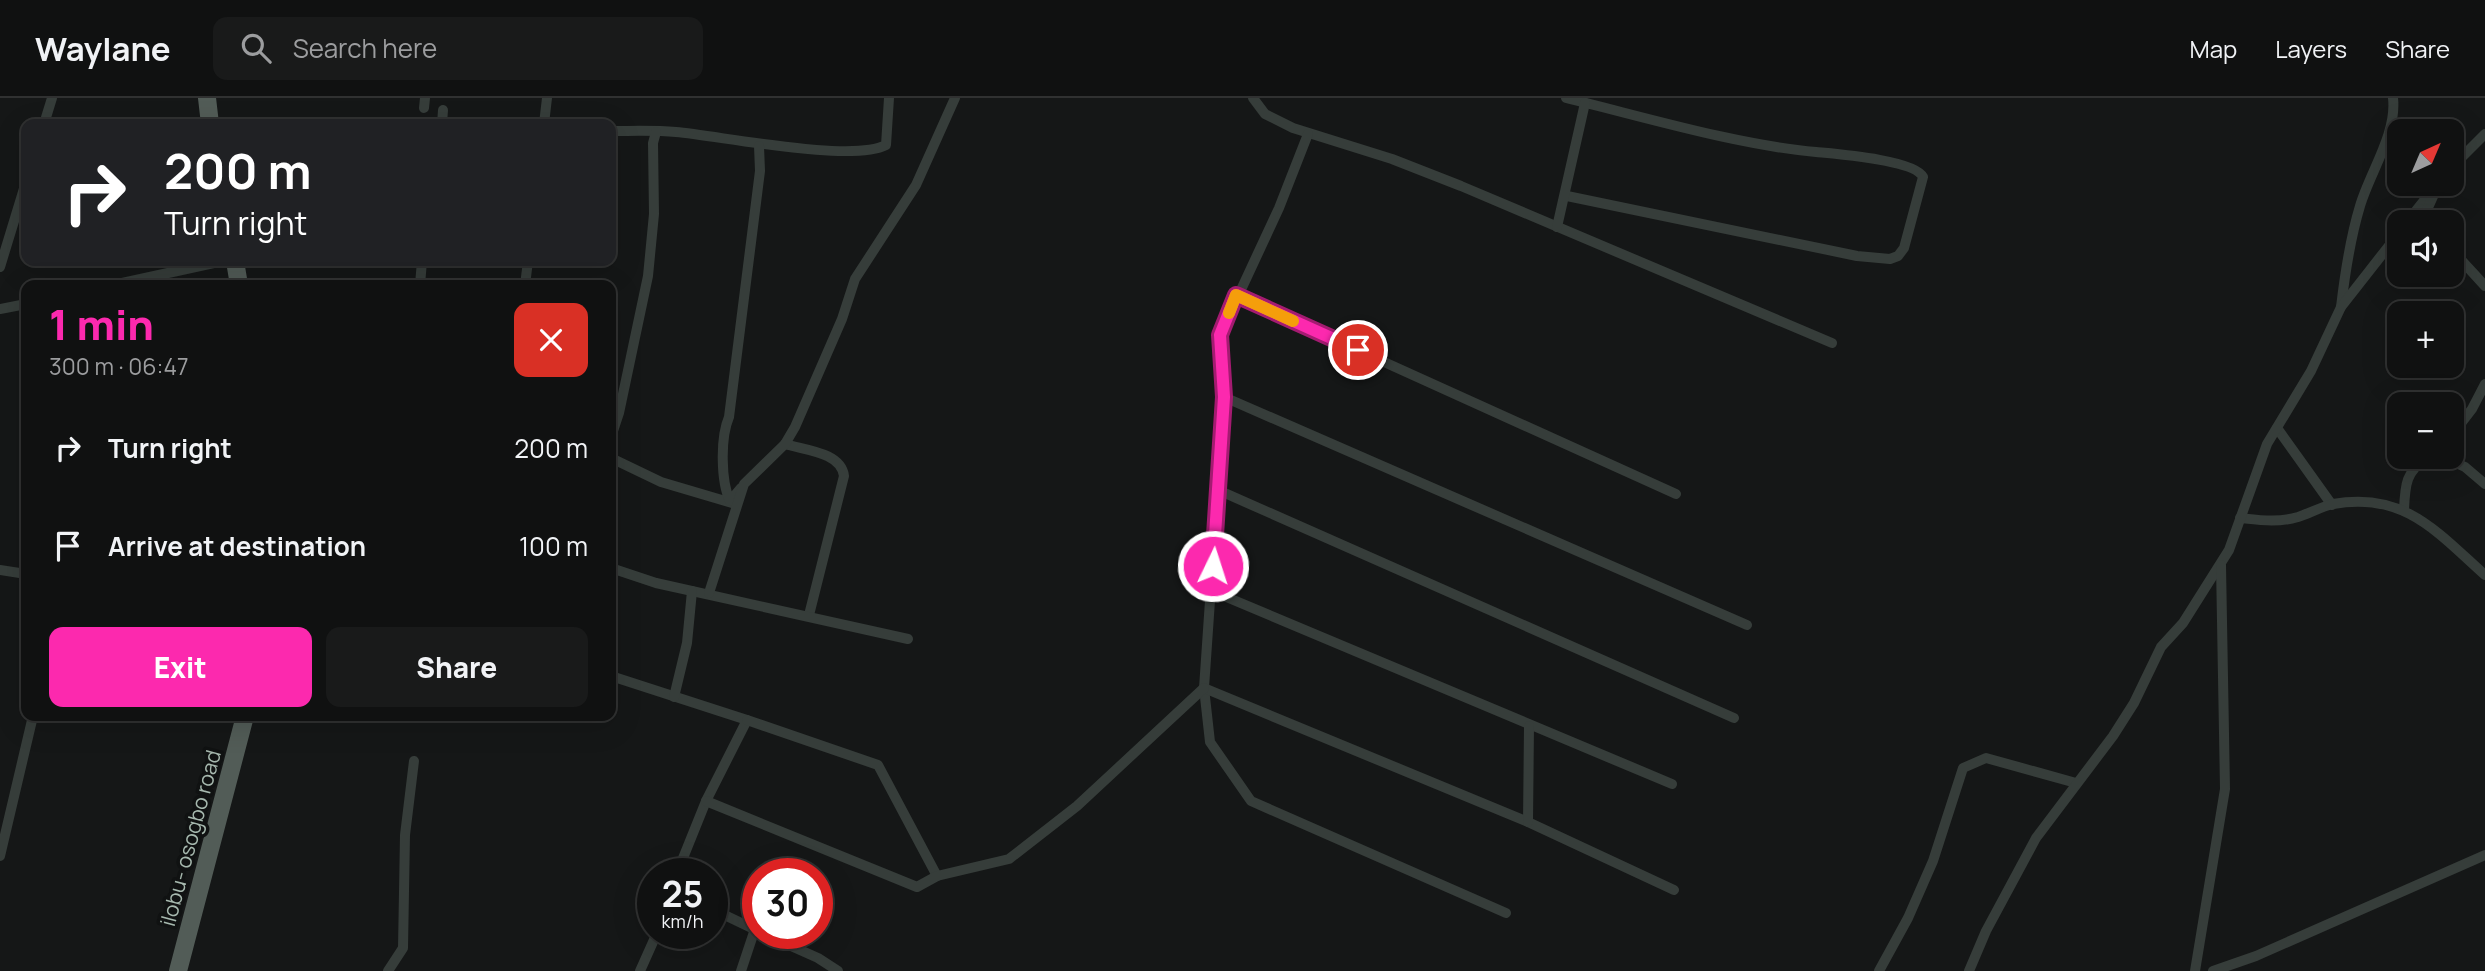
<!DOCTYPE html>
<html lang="en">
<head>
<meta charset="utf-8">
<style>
	:root { --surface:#101111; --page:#191a1a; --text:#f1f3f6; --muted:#9c9d9f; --line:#303131; --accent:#fc29ae }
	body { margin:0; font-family:Manrope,sans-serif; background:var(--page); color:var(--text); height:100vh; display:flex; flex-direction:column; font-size:26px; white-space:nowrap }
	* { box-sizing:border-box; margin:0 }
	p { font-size:23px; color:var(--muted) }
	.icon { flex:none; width:38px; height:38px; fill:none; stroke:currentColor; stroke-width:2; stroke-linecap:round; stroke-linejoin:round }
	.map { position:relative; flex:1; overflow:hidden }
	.drawer { position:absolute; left:21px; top:182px; width:595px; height:441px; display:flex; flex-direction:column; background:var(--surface); border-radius:14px; box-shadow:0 7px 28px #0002,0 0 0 2px var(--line) }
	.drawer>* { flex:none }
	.hud { position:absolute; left:21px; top:21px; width:595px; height:147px; border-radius:14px; box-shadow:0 7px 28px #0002,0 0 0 2px var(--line); background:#202124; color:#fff; overflow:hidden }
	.needle { width:46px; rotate:44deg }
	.controls { position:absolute; left:2387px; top:21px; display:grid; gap:14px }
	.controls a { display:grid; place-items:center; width:77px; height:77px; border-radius:14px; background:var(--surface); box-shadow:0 7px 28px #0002,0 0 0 2px var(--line); font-size:35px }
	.speed { position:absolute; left:637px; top:760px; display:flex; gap:14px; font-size:35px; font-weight:700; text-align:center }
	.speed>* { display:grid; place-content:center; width:91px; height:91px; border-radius:50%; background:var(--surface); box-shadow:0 7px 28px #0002,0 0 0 2px var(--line); line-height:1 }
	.speed small { font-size:18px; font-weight:400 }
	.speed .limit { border:10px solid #d22; background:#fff; color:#111 }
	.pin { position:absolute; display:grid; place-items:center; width:60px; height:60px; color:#fff; margin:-30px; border:4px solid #fff; border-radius:50%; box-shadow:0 2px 7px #0007 }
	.me { position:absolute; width:77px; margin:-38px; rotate:4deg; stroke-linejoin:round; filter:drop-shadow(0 0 5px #0008) }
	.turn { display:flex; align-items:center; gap:24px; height:147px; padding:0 28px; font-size:32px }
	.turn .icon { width:91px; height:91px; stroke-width:2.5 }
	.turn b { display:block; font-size:49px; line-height:60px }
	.round { display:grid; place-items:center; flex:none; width:74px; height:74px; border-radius:14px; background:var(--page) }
	.overview { display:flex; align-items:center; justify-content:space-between; height:119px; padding:0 28px }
	h1 { font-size:42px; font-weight:800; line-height:52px; color:var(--accent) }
	.primary-button { display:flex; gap:14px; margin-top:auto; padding:14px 28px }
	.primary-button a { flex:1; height:80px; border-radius:14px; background:var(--accent); color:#fff; font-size:28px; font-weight:800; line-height:80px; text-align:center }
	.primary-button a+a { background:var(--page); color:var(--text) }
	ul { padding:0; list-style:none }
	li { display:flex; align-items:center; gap:21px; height:98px; padding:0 28px }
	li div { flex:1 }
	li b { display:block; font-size:26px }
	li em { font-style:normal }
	header { display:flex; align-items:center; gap:42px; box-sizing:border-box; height:98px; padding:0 35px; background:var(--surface); border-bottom:2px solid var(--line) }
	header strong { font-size:33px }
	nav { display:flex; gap:38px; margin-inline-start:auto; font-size:24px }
	.search { width:490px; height:63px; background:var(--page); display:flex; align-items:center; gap:18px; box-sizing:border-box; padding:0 24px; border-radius:14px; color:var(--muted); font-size:26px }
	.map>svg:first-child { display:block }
</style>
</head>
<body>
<header>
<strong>Waylane</strong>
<div class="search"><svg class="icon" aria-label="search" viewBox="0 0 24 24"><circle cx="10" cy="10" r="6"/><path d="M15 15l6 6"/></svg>Search here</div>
<nav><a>Map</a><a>Layers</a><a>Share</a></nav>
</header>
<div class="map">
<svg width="2485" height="873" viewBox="0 0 2485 873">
	<rect width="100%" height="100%" fill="#151717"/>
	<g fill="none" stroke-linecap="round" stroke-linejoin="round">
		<g stroke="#363d3a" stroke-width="10">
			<path d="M1253 0 1265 16 1293 30 1392 61 1461 88 1832 245"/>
			<path d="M1566 0C1644 19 1737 47 1816 54 1836 56 1915 62 1923 79L1904 150 1898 158 1890 161 1857 158 1567 98"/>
			<path d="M424 10 425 0"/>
			<path d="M44 26 52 0"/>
			<path d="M442 26 443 12"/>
			<path d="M544 26 547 0"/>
			<path d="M611 33C632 33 655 32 676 34 721 38 851 65 886 47L889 0"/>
			<path d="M1308 36 1279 110 1220 237 1224 299 1204 590 1210 644 1251 703 1506 815"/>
			<path d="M2452 69 2485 36"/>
			<path d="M2407 124 2437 86"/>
			<path d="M2426 124V114L2436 92"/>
			<path d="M1557 129 1585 5"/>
			<path d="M2452 152 2485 188"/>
			<path d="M0 169 26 84"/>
			<path d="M113 187 223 163"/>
			<path d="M420 187 422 163"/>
			<path d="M525 187 528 163"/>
			<path d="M1236 197 1676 396"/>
			<path d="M2341 209C2345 175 2350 141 2360 108 2370 74 2397 36 2393 0"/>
			<path d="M0 211 26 206"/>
			<path d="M1224 299 1747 527"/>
			<path d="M2277 330 2332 407"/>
			<path d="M2452 337 2472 311 2485 286"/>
			<path d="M611 339 619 315 648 178 654 116 653 45 656 34"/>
			<path d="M785 346C804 352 841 354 844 378L809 517"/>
			<path d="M2443 359 2465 369 2485 386"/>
			<path d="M611 360 661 384 732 405"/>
			<path d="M741 390 730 403C721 384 720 340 729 319L760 73 759 48"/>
			<path d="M1218 392 1734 620"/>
			<path d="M2404 412C2405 386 2406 373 2428 359"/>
			<path d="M2240 420C2259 422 2278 425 2298 419 2310 415 2321 409 2333 406 2404 393 2437 434 2485 477"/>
			<path d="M611 470 656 485 908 541"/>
			<path d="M0 472 26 476"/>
			<path d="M1212 493 1672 686"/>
			<path d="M709 495 744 386 785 346 795 329 842 221 855 181 916 87 955 0"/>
			<path d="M611 578 747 622 706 703 677 775"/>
			<path d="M1204 590 1528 724 1674 792"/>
			<path d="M674 599 687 545 692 493"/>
			<path d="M747 622 878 667 937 778"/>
			<path d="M706 703 917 789 937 778 1009 761 1077 708 1204 590"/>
			<path d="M1528 724 1529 628"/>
			<path d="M0 758 33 618"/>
			<path d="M712 811 758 833"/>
			<path d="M762 835 818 860 838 873"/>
			<path d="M388 873 403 850 405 737 414 663"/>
			<path d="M640 873 657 835"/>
			<path d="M741 873 755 831"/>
			<path d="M1879 873 1908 820 1933 763 1963 670 1986 660 2076 685"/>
			<path d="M1969 873 1986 833 2036 740 2113 638 2134 605 2161 549 2183 525 2229 452 2267 346 2311 273 2341 209 2399 135"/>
			<path d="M2195 873 2225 691 2221 467"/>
			<path d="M2213 873 2256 858 2485 757"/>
		</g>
		<g stroke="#525c57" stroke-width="18">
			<path d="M207 0 210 26"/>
			<path d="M235 163 239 187"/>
			<path d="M178 873 245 618"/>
		</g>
	</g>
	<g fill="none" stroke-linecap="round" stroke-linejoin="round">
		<g stroke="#a41b71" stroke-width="18">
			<path id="route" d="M1213 468 1224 299 1220 237 1236 197 1358 252"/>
		</g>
		<use href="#route" stroke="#fc29ae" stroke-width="12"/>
		<path stroke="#f59e0b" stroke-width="12" d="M1229 215 1236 197 1293 223"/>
	</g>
	<g text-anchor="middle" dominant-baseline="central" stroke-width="7" stroke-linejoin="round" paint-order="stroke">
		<g font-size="21" fill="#a6b8ae" stroke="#101212">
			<text transform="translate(190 740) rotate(-75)">ilobu- osogbo road</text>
		</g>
	</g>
</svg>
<div class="controls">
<a><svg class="needle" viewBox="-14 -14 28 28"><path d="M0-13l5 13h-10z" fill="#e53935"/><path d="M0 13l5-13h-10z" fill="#9c9d9f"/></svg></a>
<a><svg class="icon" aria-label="sound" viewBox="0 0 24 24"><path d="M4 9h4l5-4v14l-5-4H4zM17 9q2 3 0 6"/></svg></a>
<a>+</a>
<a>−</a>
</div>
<div class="speed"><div>25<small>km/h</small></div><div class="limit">30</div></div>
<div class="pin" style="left:1358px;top:252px;background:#d93025"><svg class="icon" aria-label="arrive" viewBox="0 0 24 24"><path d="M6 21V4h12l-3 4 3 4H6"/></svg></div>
<svg class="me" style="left:1213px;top:468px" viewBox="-20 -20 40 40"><circle r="17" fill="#fc29ae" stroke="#fff" stroke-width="3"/><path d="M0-11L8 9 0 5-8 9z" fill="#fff"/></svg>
<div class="hud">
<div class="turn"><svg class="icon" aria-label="right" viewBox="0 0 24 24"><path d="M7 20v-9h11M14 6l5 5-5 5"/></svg><div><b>200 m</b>Turn right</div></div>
</div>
<section class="drawer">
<div class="overview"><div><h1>1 min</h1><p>300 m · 06:47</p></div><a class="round" style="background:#d93025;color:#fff"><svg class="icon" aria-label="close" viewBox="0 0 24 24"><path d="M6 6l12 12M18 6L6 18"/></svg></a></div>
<ul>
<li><svg class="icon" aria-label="right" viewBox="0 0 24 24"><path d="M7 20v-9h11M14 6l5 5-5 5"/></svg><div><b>Turn right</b></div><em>200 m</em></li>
<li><svg class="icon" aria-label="arrive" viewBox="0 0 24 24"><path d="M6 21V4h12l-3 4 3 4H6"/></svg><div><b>Arrive at destination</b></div><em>100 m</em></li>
</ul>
<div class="primary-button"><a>Exit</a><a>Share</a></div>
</section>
</div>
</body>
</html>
